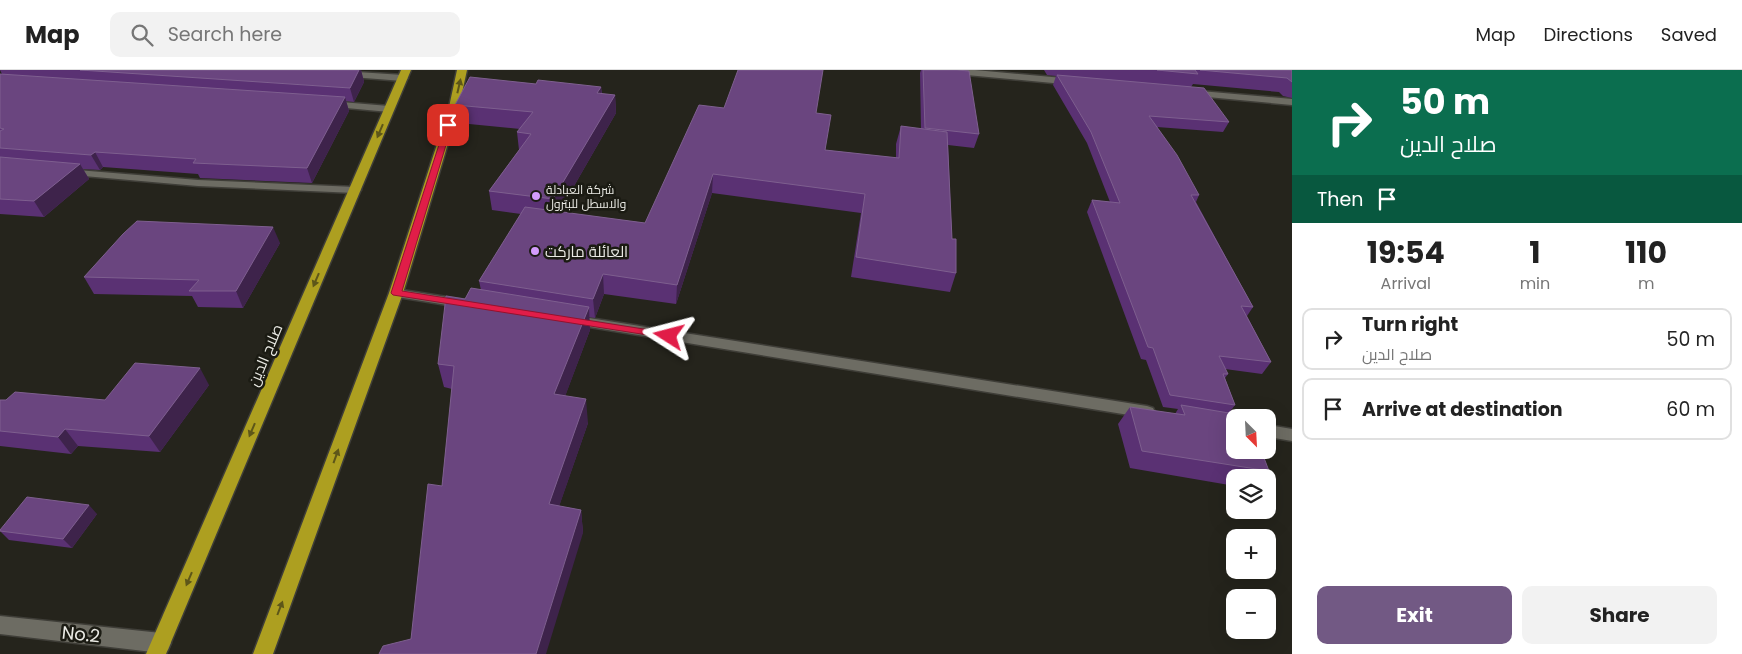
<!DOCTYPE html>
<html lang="en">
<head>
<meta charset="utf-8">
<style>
	:root { --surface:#fff; --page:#f2f2f2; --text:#222; --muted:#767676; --line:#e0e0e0; --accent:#725984 }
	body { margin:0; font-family:Poppins,Cairo,sans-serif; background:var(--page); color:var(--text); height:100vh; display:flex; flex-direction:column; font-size:19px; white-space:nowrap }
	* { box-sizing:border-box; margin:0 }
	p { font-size:16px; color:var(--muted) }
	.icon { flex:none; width:28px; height:28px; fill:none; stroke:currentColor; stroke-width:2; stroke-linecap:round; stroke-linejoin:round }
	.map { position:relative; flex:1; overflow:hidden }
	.details { display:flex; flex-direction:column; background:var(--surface); width:450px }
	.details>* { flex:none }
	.hud { background:#0b6e4f; color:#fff; overflow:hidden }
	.needle { width:32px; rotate:156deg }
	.fabs { position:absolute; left:1226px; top:339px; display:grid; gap:10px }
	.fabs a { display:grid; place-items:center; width:50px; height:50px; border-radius:10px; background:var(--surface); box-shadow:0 5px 20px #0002; font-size:25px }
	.pin { position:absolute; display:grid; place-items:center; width:42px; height:42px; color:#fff; margin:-21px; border-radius:10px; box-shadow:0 2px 8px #0006 }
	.me { position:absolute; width:55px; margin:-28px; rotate:279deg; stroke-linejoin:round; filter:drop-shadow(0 0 4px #0008) }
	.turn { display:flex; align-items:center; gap:18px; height:105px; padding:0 25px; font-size:22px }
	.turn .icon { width:65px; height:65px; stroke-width:2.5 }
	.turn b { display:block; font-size:35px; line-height:42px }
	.then { display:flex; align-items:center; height:48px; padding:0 25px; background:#0003; gap:10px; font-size:19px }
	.eta { display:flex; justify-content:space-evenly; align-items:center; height:85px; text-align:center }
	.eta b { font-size:30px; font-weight:700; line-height:35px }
	.primary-button { display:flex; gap:10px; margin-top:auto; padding:10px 25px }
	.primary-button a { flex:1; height:58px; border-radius:10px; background:var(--accent); color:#fff; font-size:20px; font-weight:700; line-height:58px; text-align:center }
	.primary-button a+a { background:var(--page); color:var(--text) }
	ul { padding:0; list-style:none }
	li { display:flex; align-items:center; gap:15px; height:62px; margin:0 10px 8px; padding:0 15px; border:2px solid var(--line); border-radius:10px }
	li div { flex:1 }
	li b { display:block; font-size:19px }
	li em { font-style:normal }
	header { display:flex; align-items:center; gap:30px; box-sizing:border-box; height:70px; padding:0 25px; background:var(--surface); border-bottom:1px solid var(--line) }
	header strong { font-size:24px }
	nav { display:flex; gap:28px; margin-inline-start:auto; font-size:18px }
	.search { width:350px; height:45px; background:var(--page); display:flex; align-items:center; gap:12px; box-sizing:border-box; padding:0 18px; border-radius:10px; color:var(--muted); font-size:19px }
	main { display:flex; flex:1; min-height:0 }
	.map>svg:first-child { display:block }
</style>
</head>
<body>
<header>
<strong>Map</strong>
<div class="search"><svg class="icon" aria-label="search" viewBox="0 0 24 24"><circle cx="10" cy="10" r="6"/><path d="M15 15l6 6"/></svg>Search here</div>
<nav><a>Map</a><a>Directions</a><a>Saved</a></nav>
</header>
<main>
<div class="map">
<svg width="1292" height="584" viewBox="0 0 1292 584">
	<rect width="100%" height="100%" fill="#25241c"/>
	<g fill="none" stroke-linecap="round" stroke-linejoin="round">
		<g stroke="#3f3e38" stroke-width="3">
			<g id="lane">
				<path d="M940 0H975L1074 9 1079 12 1074 15 945 3Z"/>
				<path d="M342 1 403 5 408 8 403 11 339 6 337 4Z"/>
				<path d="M1189 20 1292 29V35L1186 25 1184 23Z"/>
				<path d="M329 31 389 36 394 39 389 42 325 36V32Z"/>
				<path d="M65 99 198 110 355 117 361 120 355 123 198 116 61 104 59 102Z"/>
				<path d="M396 219 466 230 473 234 466 238 391 226 389 223 391 220Z"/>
				<path d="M570 245 1147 336 1153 338 1155 342 1153 346 1147 348 565 253 563 250 565 247Z"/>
				<path d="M1268 355 1292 359V371L1268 367Z"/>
			</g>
		</g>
		<g stroke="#3f3e38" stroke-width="3">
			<path id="street" d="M0 546 161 563 168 566 171 573 168 580 161 583 0 564Z"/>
		</g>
		<g stroke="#3f3e38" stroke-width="3">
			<g id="highway">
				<path d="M401 0H411L166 584H146Z"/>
				<path d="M457 0H467L459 37 403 223 273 584H253L389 223 449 37Z"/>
			</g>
		</g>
		<use href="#lane" fill="#6d6c63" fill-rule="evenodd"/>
		<use href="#street" fill="#6d6c63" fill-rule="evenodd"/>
		<use href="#highway" fill="#ad9f20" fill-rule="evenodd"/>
	</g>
	<g fill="#5a3173">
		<path d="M0 0H361L364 12 354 32 346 31 349 41 312 113 200 108 198 104 103 97 100 100 83 99 89 109 44 147 0 144V4H2Z"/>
		<path d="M921 0H957L979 64 974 78 948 75 952 169 956 203 950 222 851 207 861 143 712 123 676 234 604 224 595 248 589 247 590 260 565 326 588 353 559 436 581 440 583 463 411 569 442 416 452 319 444 317 438 294 465 229 481 220 479 211 521 144 492 140 489 121 519 80 517 62 520 59 459 53 455 35 536 14 601 17 602 24 615 25 616 43 559 142 645 153 724 38 816 43 825 80 896 88V74L901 56 921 59 920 3Z"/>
		<path d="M1044 0H1292V28L1283 26 1279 22 1193 14 1191 17 1229 52 1223 62 1157 57 1199 125 1196 132 1253 237 1247 246 1271 292 1262 304 1225 299 1228 304 1225 308 1235 335 1229 343 1269 401 1264 408H1235V416L1130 398 1118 354 1130 337 1175 344 1178 339 1163 337 1146 290 1141 289 1087 142 1092 130 1110 132 1087 73 1053 15 1056 6 1047 5Z"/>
		<path d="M280 173 243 238 198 237 192 226 94 224 84 207Z"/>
		<path d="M209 315 160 382 78 376 71 384 0 376V330H105Z"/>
		<path d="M97 444 72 478 9 470 0 461V460Z"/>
	</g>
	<g fill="#3e234b">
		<path d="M359 0H361L364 12 354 32 350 18Z"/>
		<path d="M601 17 602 34 597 23Z"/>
		<path d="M615 25 616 43 555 149 553 129Z"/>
		<path d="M345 27 349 41 312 113 307 98Z"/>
		<path d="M95 82 103 97 100 100 91 85Z"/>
		<path d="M80 94 89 109 44 147 34 131Z"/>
		<path d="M713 104 712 123 676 234 677 215Z"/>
		<path d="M273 157 280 173 243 238 236 221Z"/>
		<path d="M603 204 604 224 595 248 593 229Z"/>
		<path d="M589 237 590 260 557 348 554 324Z"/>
		<path d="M200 298 209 315 160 382 149 366Z"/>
		<path d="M586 329 588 353 552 457 549 434Z"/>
		<path d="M65 359 78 376 71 384 58 367Z"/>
		<path d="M89 435 97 444 72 478 63 469Z"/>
		<path d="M581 440 583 463 546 584H536Z"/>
	</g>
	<g fill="#6a457f" stroke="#7e5f8f">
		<path d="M80 0H359L350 18Z"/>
		<path d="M738 0H823L816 43 831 45 825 80 899 88 901 56 947 62 952 169H956V203L856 187 865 124 713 104 677 215 603 204 593 229 479 211 525 137 645 153 699 35 724 38Z"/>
		<path d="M923 0H957L969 1 979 64 925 58Z"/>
		<path d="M1157 0H1195L1198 4Z"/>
		<path d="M1200 0H1292V12L1287 8Z"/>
		<path d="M0 4 345 27 307 98 193 93 196 89 95 82 91 85 0 78V61L4 59 0 58Z"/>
		<path d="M1057 5 1204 18 1229 52 1149 46 1177 85 1199 125H1191L1253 237 1241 236 1271 292 1219 286 1228 304H1223L1235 335 1170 325 1153 278 1148 277 1092 130 1120 133 1091 62Z"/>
		<path d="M470 7 536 14 538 10 601 17 597 23 615 25 553 129 489 121 531 64 517 62 533 42 455 35Z"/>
		<path d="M0 87 80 94 34 131 0 129Z"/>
		<path d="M137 151 273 157 236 221H189L199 210 84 207 123 164Z"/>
		<path d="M471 218 589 237 554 324 586 329 549 434 581 440 536 584H379L383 576 411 569 428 414 442 416 454 296 438 294 446 226 465 229Z"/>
		<path d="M135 293 200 298 149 366 65 359 58 367 0 361V330H6L15 322 105 330Z"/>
		<path d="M1181 335 1247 346V348H1235V380H1261L1269 401 1142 381 1130 337 1185 345Z"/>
		<path d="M27 427 89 435 63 469 0 461V460Z"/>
	</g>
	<defs><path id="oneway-solid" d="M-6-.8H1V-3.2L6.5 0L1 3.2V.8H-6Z" transform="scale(1.25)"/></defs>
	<g fill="#5d5619">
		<use href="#oneway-solid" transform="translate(459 16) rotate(-77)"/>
		<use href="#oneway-solid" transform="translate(380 61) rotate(113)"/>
		<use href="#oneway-solid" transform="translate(316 210) rotate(113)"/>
		<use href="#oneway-solid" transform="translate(252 360) rotate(113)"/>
		<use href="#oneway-solid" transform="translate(336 386) rotate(-70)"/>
		<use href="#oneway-solid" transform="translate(189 509) rotate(113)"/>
		<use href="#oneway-solid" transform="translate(280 538) rotate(-69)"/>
	</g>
	<path fill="#e11d48" stroke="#92132f" d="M446 53 452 55 402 221 669 263 675 266 673 269 393 225 391 223Z"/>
	<g fill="#d39cfc" stroke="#1b1b13" stroke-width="2">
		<circle cx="536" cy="126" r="5"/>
		<circle cx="535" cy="181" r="5"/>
	</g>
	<g text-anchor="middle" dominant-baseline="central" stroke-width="5" stroke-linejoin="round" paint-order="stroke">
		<g font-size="12" fill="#ebebe5" stroke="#1b1b13" text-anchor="start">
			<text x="546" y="119">شركة العبادلة<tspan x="546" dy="14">والاسطل للبترول</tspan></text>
		</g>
		<g font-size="15" fill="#ebebe5" stroke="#1b1b13" text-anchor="start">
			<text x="545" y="181">العائلة ماركت</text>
		</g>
		<g font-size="15" fill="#ebebe5" stroke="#1b1b13">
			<text transform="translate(265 285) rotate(-67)">صلاح الدين</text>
		</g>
		<g font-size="18" fill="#ebebe5" stroke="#1b1b13">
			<text transform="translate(81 564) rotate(6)">No.2</text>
		</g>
	</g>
</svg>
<div class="fabs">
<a><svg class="needle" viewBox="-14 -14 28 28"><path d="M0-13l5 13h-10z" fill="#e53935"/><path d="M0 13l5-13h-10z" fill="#767676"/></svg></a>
<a><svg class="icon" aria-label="layers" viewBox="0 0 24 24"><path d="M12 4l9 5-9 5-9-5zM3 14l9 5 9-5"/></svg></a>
<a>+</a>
<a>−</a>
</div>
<div class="pin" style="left:448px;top:55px;background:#d93025"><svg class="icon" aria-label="arrive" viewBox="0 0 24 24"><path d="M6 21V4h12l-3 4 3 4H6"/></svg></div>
<svg class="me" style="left:669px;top:266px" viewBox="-20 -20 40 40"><path d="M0-17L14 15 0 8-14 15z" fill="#e11d48" stroke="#fff" stroke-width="4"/></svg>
</div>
<section class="details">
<div class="hud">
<div class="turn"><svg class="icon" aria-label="right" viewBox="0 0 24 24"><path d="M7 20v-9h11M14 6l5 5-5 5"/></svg><div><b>50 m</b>صلاح الدين</div></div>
<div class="then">Then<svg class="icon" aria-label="arrive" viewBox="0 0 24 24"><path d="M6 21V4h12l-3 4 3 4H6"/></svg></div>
</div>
<div class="eta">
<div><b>19:54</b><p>Arrival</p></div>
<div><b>1</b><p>min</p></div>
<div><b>110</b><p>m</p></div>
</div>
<ul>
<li><svg class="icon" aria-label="right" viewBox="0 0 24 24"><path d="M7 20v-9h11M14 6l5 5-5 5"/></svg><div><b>Turn right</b><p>صلاح الدين</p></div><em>50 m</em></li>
<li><svg class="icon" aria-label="arrive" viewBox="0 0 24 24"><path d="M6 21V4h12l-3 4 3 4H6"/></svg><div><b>Arrive at destination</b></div><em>60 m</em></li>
</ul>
<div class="primary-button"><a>Exit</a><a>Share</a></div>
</section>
</main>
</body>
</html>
